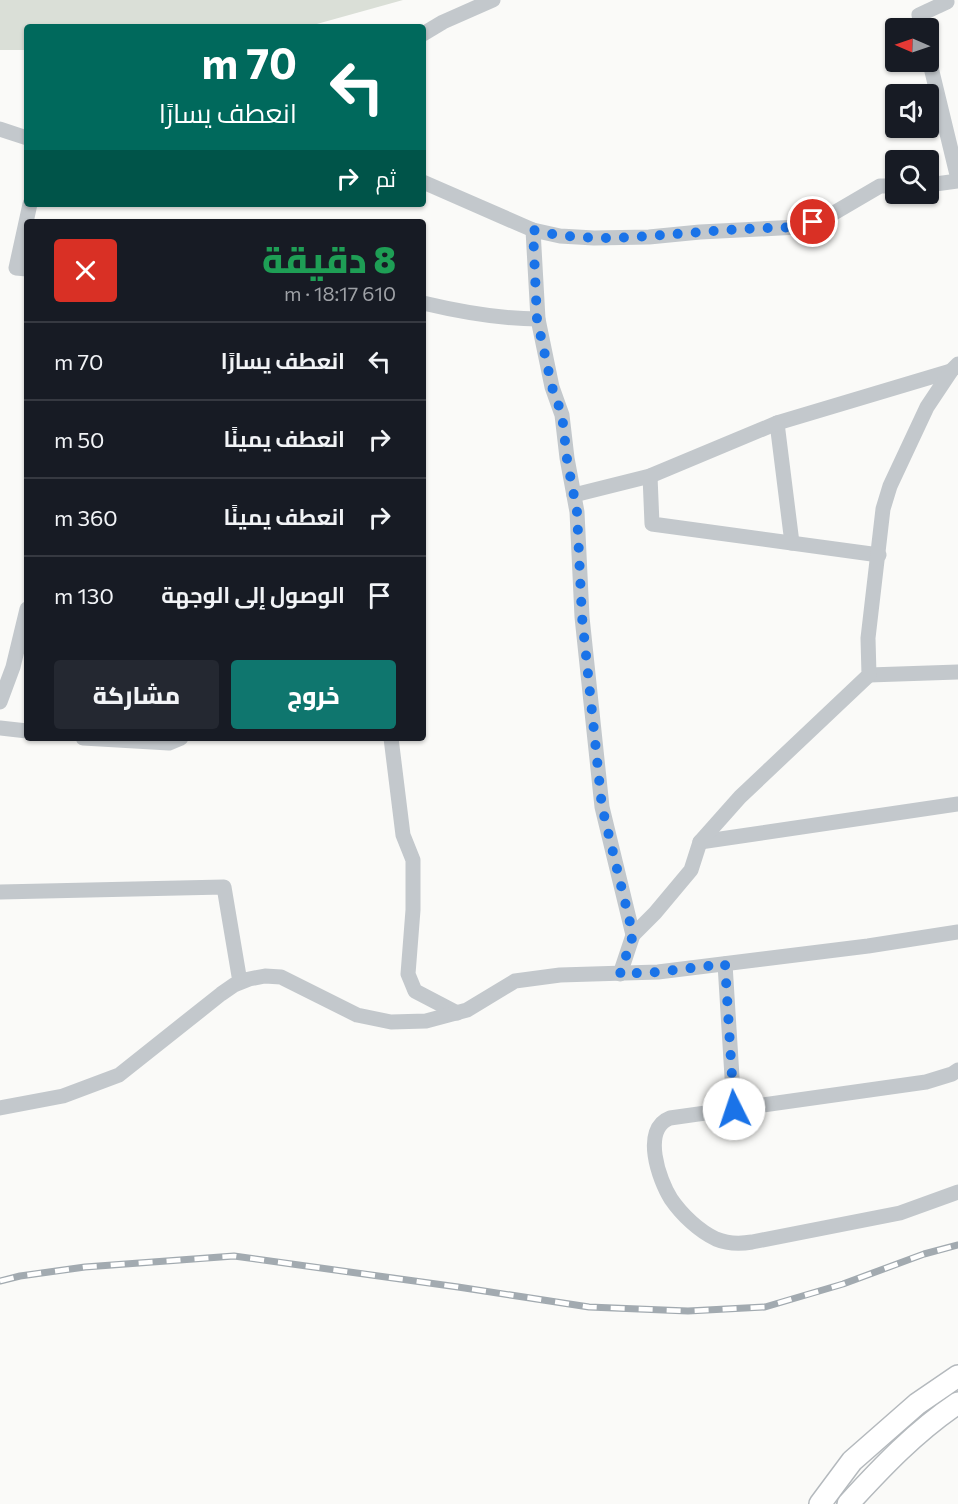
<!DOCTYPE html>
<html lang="ar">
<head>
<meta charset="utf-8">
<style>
	:root { --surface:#171b24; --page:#242831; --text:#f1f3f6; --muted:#9ea1a6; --line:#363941; --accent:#0f766e }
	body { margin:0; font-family:Commissioner,Cairo,sans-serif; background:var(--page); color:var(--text); direction:rtl; height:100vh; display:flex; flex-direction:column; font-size:22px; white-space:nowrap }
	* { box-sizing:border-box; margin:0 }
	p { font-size:20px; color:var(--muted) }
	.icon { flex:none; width:33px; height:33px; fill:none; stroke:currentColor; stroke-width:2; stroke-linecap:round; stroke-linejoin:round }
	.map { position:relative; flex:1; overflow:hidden; direction:ltr }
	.sheet { position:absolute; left:24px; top:219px; width:402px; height:522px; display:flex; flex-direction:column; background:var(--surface); border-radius:6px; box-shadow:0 2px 4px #0004; direction:rtl }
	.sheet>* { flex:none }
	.top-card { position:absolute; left:24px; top:24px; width:402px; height:183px; border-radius:6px; box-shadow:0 2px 4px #0004; direction:rtl; background:#00695c; color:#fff; overflow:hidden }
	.needle { width:39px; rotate:272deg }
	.controls { position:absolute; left:885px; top:18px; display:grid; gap:12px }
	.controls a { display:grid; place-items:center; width:54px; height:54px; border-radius:6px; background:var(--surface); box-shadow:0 2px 4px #0004; font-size:30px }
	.pin { position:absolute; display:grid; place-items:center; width:51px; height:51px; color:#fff; margin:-26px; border:3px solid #fff; border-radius:50%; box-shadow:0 2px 6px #0007 }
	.me { position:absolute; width:66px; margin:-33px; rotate:356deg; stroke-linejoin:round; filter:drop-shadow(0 0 4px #0008) }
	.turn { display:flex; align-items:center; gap:21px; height:126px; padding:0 30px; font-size:27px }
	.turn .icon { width:78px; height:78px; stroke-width:2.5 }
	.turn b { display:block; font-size:42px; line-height:51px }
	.then { display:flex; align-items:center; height:57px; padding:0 30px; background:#0003; gap:12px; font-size:22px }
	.round { display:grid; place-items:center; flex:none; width:63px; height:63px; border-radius:6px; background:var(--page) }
	.summary { display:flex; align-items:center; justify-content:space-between; height:102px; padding:0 30px }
	h1 { font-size:36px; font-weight:800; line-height:45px; color:#1e9e55 }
	.action { display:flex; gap:12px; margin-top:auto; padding:12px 30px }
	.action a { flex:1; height:69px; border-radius:6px; background:var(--accent); color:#fff; font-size:24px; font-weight:800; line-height:69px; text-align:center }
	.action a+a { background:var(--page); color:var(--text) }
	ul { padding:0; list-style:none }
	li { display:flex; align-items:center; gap:18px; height:78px; padding:0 30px; border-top:2px solid var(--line) }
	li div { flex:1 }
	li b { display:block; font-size:22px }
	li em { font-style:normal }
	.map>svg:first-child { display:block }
</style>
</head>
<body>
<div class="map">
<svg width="958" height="1504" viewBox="0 0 958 1504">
	<rect width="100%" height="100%" fill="#fafaf8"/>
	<path fill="#dadfd7" d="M0 0H403L306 27H27V50H0Z"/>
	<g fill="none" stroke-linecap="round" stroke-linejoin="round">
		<g stroke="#b4b9bd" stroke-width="24">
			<g id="highway">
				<path d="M820 1504 852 1461 917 1404 958 1376"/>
				<path d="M848 1504C882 1467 916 1431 958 1403"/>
			</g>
		</g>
		<g stroke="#c3c8cc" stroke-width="15">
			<path d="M922 28 919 15 947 2"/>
			<path d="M423 34 443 22 493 0"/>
			<path d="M928 55 958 179"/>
			<path d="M0 129 27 138"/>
			<path d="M423 182 533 230"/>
			<path d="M928 185 958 181"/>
			<path d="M27 269 16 268 30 204"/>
			<path d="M423 303C461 312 498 319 538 319"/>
			<path d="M777 423 792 543"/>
			<path d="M650 476 652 524 879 555"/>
			<path d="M574 495 650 476 777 423 951 371"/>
			<path d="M869 675 958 672"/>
			<path d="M0 702 13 667 27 609"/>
			<path d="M0 728 27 731"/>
			<path d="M83 738 169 743 181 738"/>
			<path d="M391 738 403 835 413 860V910L408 974 415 991 457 1013"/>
			<path d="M700 842 958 804"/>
			<path d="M0 892 224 887 240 982"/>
			<path d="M633 935 602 807 582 617 577 512 567 458 562 415 552 387 538 319 533 230 560 236 594 238 649 237 700 232 799 227 827 217 880 186H896"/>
			<path d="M725 964 734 1109"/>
			<path d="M620 974 633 935 655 913 691 870 700 842 740 797 869 675 868 638 883 509 890 486 927 407 951 371 958 364"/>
			<path d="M958 1070 952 1074 926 1082 670 1118C641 1129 659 1180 671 1199 682 1215 699 1231 716 1239 728 1244 740 1244 752 1242L900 1213 958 1192"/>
			<path d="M0 1108 63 1096 119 1075 221 994 234 985 249 979 265 976 281 977 357 1015 391 1022 426 1021 467 1010 515 981 560 975 658 972 868 946 958 932"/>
		</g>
		<use href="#highway" stroke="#fff" stroke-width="21"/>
		<g stroke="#a2aab0" stroke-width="7">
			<path id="rail" d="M0 1281 20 1276 85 1267 234 1256 458 1287 589 1307 688 1311 765 1307 843 1284 924 1254 958 1245"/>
		</g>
		<use href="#rail" stroke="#fff" stroke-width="4.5" stroke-dasharray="14" stroke-linecap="butt"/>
	</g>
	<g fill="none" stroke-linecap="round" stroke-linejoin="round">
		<path stroke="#1a73e8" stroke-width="10" stroke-dasharray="0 18" d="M734 1109 725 964 658 972 620 974 633 935 602 807 582 617 577 512 567 459 562 415 552 387 537 319 533 230C590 244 644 236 702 232 734 229 767 228 799 227L813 222"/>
	</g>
</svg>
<div class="controls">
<a><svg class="needle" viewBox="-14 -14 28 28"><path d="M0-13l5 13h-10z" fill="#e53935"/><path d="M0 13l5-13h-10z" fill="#9ea1a6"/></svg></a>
<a><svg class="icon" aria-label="sound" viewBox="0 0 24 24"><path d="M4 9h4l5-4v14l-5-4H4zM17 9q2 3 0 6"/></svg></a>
<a><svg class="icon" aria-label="search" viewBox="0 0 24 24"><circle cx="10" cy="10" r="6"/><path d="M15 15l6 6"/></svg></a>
</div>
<div class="pin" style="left:813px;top:222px;background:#d93025"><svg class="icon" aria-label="arrive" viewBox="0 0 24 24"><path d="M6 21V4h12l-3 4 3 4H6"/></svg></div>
<svg class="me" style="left:734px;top:1109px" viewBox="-20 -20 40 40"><circle r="19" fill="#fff"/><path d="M0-13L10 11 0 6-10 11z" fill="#1a73e8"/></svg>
<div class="top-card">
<div class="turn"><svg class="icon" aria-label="left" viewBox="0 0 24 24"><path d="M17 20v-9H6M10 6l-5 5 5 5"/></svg><div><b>70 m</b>انعطف يسارًا</div></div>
<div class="then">ثم<svg class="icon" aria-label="right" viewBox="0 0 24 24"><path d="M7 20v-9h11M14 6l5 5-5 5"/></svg></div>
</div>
<section class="sheet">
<div class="summary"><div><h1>8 دقيقة</h1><p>610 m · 18:17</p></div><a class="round" style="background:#d93025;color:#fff"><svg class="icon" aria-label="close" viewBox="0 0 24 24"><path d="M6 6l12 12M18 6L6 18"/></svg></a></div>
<ul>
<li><svg class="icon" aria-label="left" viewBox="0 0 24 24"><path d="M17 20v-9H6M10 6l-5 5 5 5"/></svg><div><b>انعطف يسارًا</b></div><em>70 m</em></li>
<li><svg class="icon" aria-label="right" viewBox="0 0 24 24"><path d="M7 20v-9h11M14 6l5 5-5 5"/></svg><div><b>انعطف يمينًا</b></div><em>50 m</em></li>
<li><svg class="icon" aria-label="right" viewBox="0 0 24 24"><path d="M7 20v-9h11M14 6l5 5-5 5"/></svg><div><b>انعطف يمينًا</b></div><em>360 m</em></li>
<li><svg class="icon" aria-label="arrive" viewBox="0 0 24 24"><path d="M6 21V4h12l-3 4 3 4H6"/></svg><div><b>الوصول إلى الوجهة</b></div><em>130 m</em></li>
</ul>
<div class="action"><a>خروج</a><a>مشاركة</a></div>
</section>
</div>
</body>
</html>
